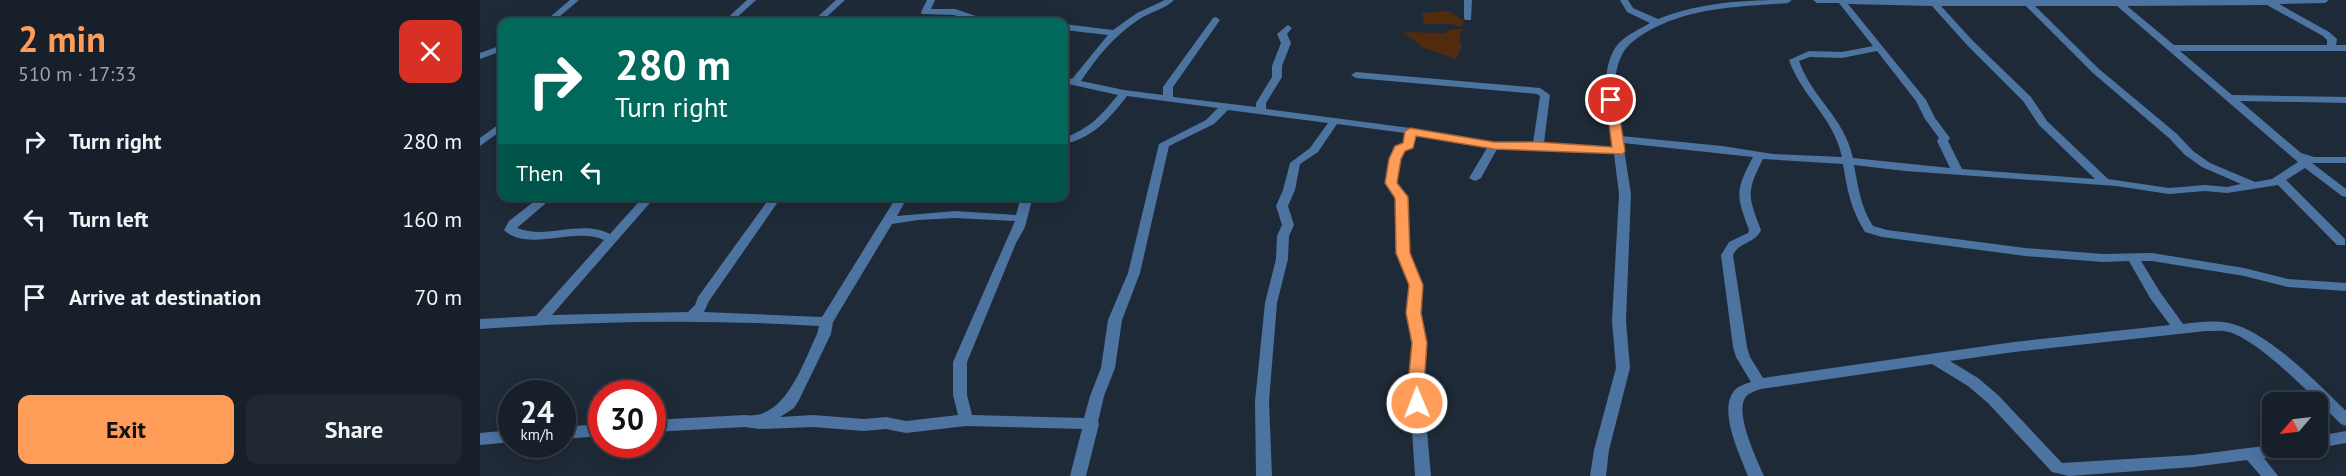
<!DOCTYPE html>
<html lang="en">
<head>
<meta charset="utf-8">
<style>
	:root { --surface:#17202a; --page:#202832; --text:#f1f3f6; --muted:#9ea3a8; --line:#363e47; --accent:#fe9c58 }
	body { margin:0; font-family:"PT Sans",sans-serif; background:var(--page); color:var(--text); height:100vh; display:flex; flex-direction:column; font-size:22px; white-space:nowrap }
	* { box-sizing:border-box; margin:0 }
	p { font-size:20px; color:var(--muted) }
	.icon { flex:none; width:33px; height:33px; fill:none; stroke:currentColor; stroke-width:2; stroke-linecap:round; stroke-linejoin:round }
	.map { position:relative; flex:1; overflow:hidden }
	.drawer { display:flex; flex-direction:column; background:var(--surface); width:480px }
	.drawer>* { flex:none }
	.top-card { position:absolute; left:18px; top:18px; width:570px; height:183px; border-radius:12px; box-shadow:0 3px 15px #0003,0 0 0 2px var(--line); background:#00695c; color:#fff; overflow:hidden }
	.needle { width:39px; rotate:242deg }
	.controls { position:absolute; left:1782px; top:392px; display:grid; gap:12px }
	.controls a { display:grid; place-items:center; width:66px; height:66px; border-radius:12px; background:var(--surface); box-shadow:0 3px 15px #0003,0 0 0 2px var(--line); font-size:30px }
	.speed { position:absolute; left:18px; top:380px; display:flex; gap:12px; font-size:30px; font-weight:700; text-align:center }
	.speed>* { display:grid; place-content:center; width:78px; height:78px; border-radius:50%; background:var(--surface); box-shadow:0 3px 15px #0003,0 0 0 2px var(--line); line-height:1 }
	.speed small { font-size:15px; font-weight:400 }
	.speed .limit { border:9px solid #d22; background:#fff; color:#111 }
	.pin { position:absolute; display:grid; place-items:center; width:51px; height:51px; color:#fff; margin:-26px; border:3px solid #fff; border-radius:50%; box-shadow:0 2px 6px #0007 }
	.me { position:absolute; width:66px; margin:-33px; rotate:359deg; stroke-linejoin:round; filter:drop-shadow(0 0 4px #0008) }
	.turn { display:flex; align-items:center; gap:21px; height:126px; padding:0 18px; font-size:27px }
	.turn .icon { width:78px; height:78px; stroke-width:2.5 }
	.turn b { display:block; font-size:42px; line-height:51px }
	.then { display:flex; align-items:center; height:57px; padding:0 18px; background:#0003; gap:12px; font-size:22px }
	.round { display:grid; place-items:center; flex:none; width:63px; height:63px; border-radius:12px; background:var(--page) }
	.head { display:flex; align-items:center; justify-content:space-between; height:102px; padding:0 18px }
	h1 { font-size:36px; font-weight:800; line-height:45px; color:var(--accent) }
	.button { display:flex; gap:12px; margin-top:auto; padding:12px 18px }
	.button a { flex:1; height:69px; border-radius:12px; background:var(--accent); color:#111; font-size:24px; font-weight:800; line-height:69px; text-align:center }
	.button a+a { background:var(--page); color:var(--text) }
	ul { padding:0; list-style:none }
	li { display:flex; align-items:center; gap:18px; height:78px; padding:0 18px }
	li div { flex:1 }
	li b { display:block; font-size:22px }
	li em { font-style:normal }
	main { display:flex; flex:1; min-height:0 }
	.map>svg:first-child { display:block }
</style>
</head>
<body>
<main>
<section class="drawer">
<div class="head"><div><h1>2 min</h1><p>510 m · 17:33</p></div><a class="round" style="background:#d93025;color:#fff"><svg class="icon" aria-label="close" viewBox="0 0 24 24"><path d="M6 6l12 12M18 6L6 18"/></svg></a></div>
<ul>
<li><svg class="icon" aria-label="right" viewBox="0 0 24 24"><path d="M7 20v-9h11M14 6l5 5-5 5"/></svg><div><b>Turn right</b></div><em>280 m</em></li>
<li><svg class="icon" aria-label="left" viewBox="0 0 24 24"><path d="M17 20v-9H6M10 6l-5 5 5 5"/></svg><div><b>Turn left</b></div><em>160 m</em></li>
<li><svg class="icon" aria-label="arrive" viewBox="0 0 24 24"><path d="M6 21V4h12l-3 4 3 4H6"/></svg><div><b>Arrive at destination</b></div><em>70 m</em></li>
</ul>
<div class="button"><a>Exit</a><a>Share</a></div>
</section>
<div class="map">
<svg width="1866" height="476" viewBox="0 0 1866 476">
	<rect width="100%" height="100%" fill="#1f2a38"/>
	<g fill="#522b0e">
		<path d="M969 11 984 21 982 27 971 24H943L944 20 941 15 944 13Z"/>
		<path d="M985 29 980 33 979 41 982 45 976 59 944 48 923 32 964 33 968 30Z"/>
	</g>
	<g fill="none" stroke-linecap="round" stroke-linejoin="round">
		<g fill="#4d73a1" fill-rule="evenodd">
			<path d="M90 0H99L73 22H64Z"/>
			<path d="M267 0H276L252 22H243Z"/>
			<path d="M356 0H365L341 22H332Z"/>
			<path d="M447 0H455L451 9H475L496 16 536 19 540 22H495L474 15 442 14 441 12Z"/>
			<path d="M685 0H694C684 10 669 12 658 20 634 36 617 57 601 81L644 90 683 95V87L733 18 736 17 740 20 693 87V97L776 107V103L792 77V66L801 43 797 34 808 25 812 28 807 34 811 43 802 66V77L786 103V109L930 128 1014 143H1053L1060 96 1057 94 876 78 871 75 876 72 1060 88 1070 95 1064 143 1133 147C1128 118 1117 67 1139 43 1148 34 1160 29 1170 23L1147 12 1140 0H1148L1153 8 1178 19C1221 2 1266 0 1312 0L1308 3C1258 7 1209 7 1165 33 1154 40 1145 46 1140 59 1130 82 1138 112 1141 136L1242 146 1293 154 1362 157C1353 116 1322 97 1309 60L1329 51 1362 52 1393 46 1359 3H1337L1333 0H1849L1845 3 1799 4 1849 32 1857 39 1856 45H1866V51H1700L1752 95 1866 97V103L1760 101 1821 153 1834 157H1866V163H1832L1866 189V197L1862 196 1825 168 1806 180 1865 239V245H1857L1798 185 1747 193 1725 191 1689 194 1636 186 1425 171 1374 165C1378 187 1381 208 1393 226L1407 230 1545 248 1623 254 1672 253 1764 268 1808 279 1866 283V291L1808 287 1764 276 1672 261H1661L1680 292 1703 324C1719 322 1734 320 1749 323 1789 332 1837 383 1866 411V426L1861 424C1835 399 1782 342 1749 332 1742 330 1734 331 1726 331L1534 352 1470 361 1498 378 1518 395 1582 463 1713 455 1792 445V447H1833L1830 451 1825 453 1784 458 1798 476H1781L1767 460 1713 467 1589 476 1572 472 1508 403 1488 386 1452 364 1281 389C1275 391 1268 393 1265 398 1255 415 1277 460 1284 476H1268C1260 455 1238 411 1254 391 1258 386 1265 384 1271 382L1256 357 1253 347 1241 255 1249 242 1268 233 1269 230C1256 195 1255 191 1273 157L1143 143 1151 194 1146 321 1150 368 1129 450 1126 476H1110L1114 450 1136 368 1132 321 1139 194 1134 154 1058 149H1017L1001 178 995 181 989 178 1007 148 935 135 934 145 924 151 918 166 917 181 918 186 927 197 929 253 942 285 941 313 947 343 943 385 951 476H935L929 385 933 343 927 313 930 285 917 253 915 197 907 186 906 181 908 166 913 153 916 147 924 143 925 133 857 124 838 152 820 164 815 190 808 206 814 225 809 236 808 259 797 303 789 401 792 476H776L775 401 785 303 796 259 797 236 802 225 796 206 803 190 810 163 830 148 848 123 748 110 734 124 689 146 660 273 642 320 635 368 624 396 618 422 619 424 606 476H590L602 429 486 426 426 433 406 429 384 431 333 427 279 429 265 427 172 432V420L265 415C305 421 323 363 337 334L339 326C226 319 113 321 0 329V319L56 316 124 240C96 226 47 253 24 230L29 221 61 196H74L37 228C67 240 101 219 130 234L164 196H176L72 315 208 312 215 305 218 297 291 196H302L229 301 224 312 342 317 417 196H428L417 216 475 211 536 215 541 196H553L545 227 536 243 487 362V395L492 415 604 418 610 396 621 368 628 320 648 273 679 144 726 120 738 108 647 96C629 119 613 138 584 144V138C611 128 620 116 638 95L584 83V77L592 79 628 35 584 30V24L633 30 657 13ZM1368 4 1452 6 1487 45 1543 101 1559 125 1615 179 1482 169 1468 141 1470 138 1455 118 1446 100ZM1787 5 1843 36 1847 40V45H1694L1647 6ZM1461 6H1546L1613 73 1689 138 1705 155 1722 167 1761 184 1747 187 1725 185 1689 188 1628 179 1567 121 1551 97 1493 41ZM1555 6H1637L1818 162 1792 179 1775 182 1730 163 1713 151 1697 134 1619 69ZM1397 51 1436 101 1445 119 1459 138 1457 141 1470 168 1373 158C1364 117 1332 98 1319 61L1330 57 1362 58ZM1283 159 1363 164C1367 189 1371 210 1385 232L1402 237 1545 256 1623 262 1649 261 1670 298 1690 325 1534 342 1283 378 1270 357 1267 347 1253 255C1259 242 1276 243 1281 230 1268 196 1266 192 1283 159ZM475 218 535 221 473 362V395L478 415 426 421 406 417 384 419 333 415 300 417 314 408 319 400 351 334 353 322 412 224 438 220Z"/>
			<path d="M984 0H992L991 20H985L984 18Z"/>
			<path d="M22 45V51L0 59V53Z"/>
			<path d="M22 122V130L0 146V138Z"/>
			<path d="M122 424V436L82 439V427Z"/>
			<path d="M32 430V442L0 445V433Z"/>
			<path d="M1866 431V443L1838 448 1835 447H1838V436Z"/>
		</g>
	</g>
	<path fill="#fe9c58" stroke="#a56539" stroke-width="1.5" d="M1131 96 1137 100 1145 151 1143 154 1014 149 936 136 933 148 925 151 921 159 917 183 928 197 930 253 943 285 941 313 947 343 944 385 945 403 943 408 937 409 931 408 928 385 932 343 926 313 929 285 916 253 915 198 905 183 909 159 915 146 923 143 925 131 930 128 1014 142H1058L1132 147 1126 100Z"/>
</svg>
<div class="controls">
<a><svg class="needle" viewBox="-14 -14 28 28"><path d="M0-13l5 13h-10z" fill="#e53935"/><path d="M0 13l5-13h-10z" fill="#9ea3a8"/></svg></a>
</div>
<div class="speed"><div>24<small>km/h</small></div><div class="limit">30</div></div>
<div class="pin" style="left:1131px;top:100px;background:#d93025"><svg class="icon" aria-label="arrive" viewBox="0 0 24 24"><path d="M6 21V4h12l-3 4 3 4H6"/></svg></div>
<svg class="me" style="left:937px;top:403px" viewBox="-20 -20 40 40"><circle r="17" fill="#fe9c58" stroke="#fff" stroke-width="3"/><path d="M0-11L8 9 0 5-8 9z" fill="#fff"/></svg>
<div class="top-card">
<div class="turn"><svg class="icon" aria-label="right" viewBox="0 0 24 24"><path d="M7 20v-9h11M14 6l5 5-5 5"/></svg><div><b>280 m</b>Turn right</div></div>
<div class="then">Then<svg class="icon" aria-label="left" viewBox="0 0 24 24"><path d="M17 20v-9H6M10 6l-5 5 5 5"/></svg></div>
</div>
</div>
</main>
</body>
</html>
